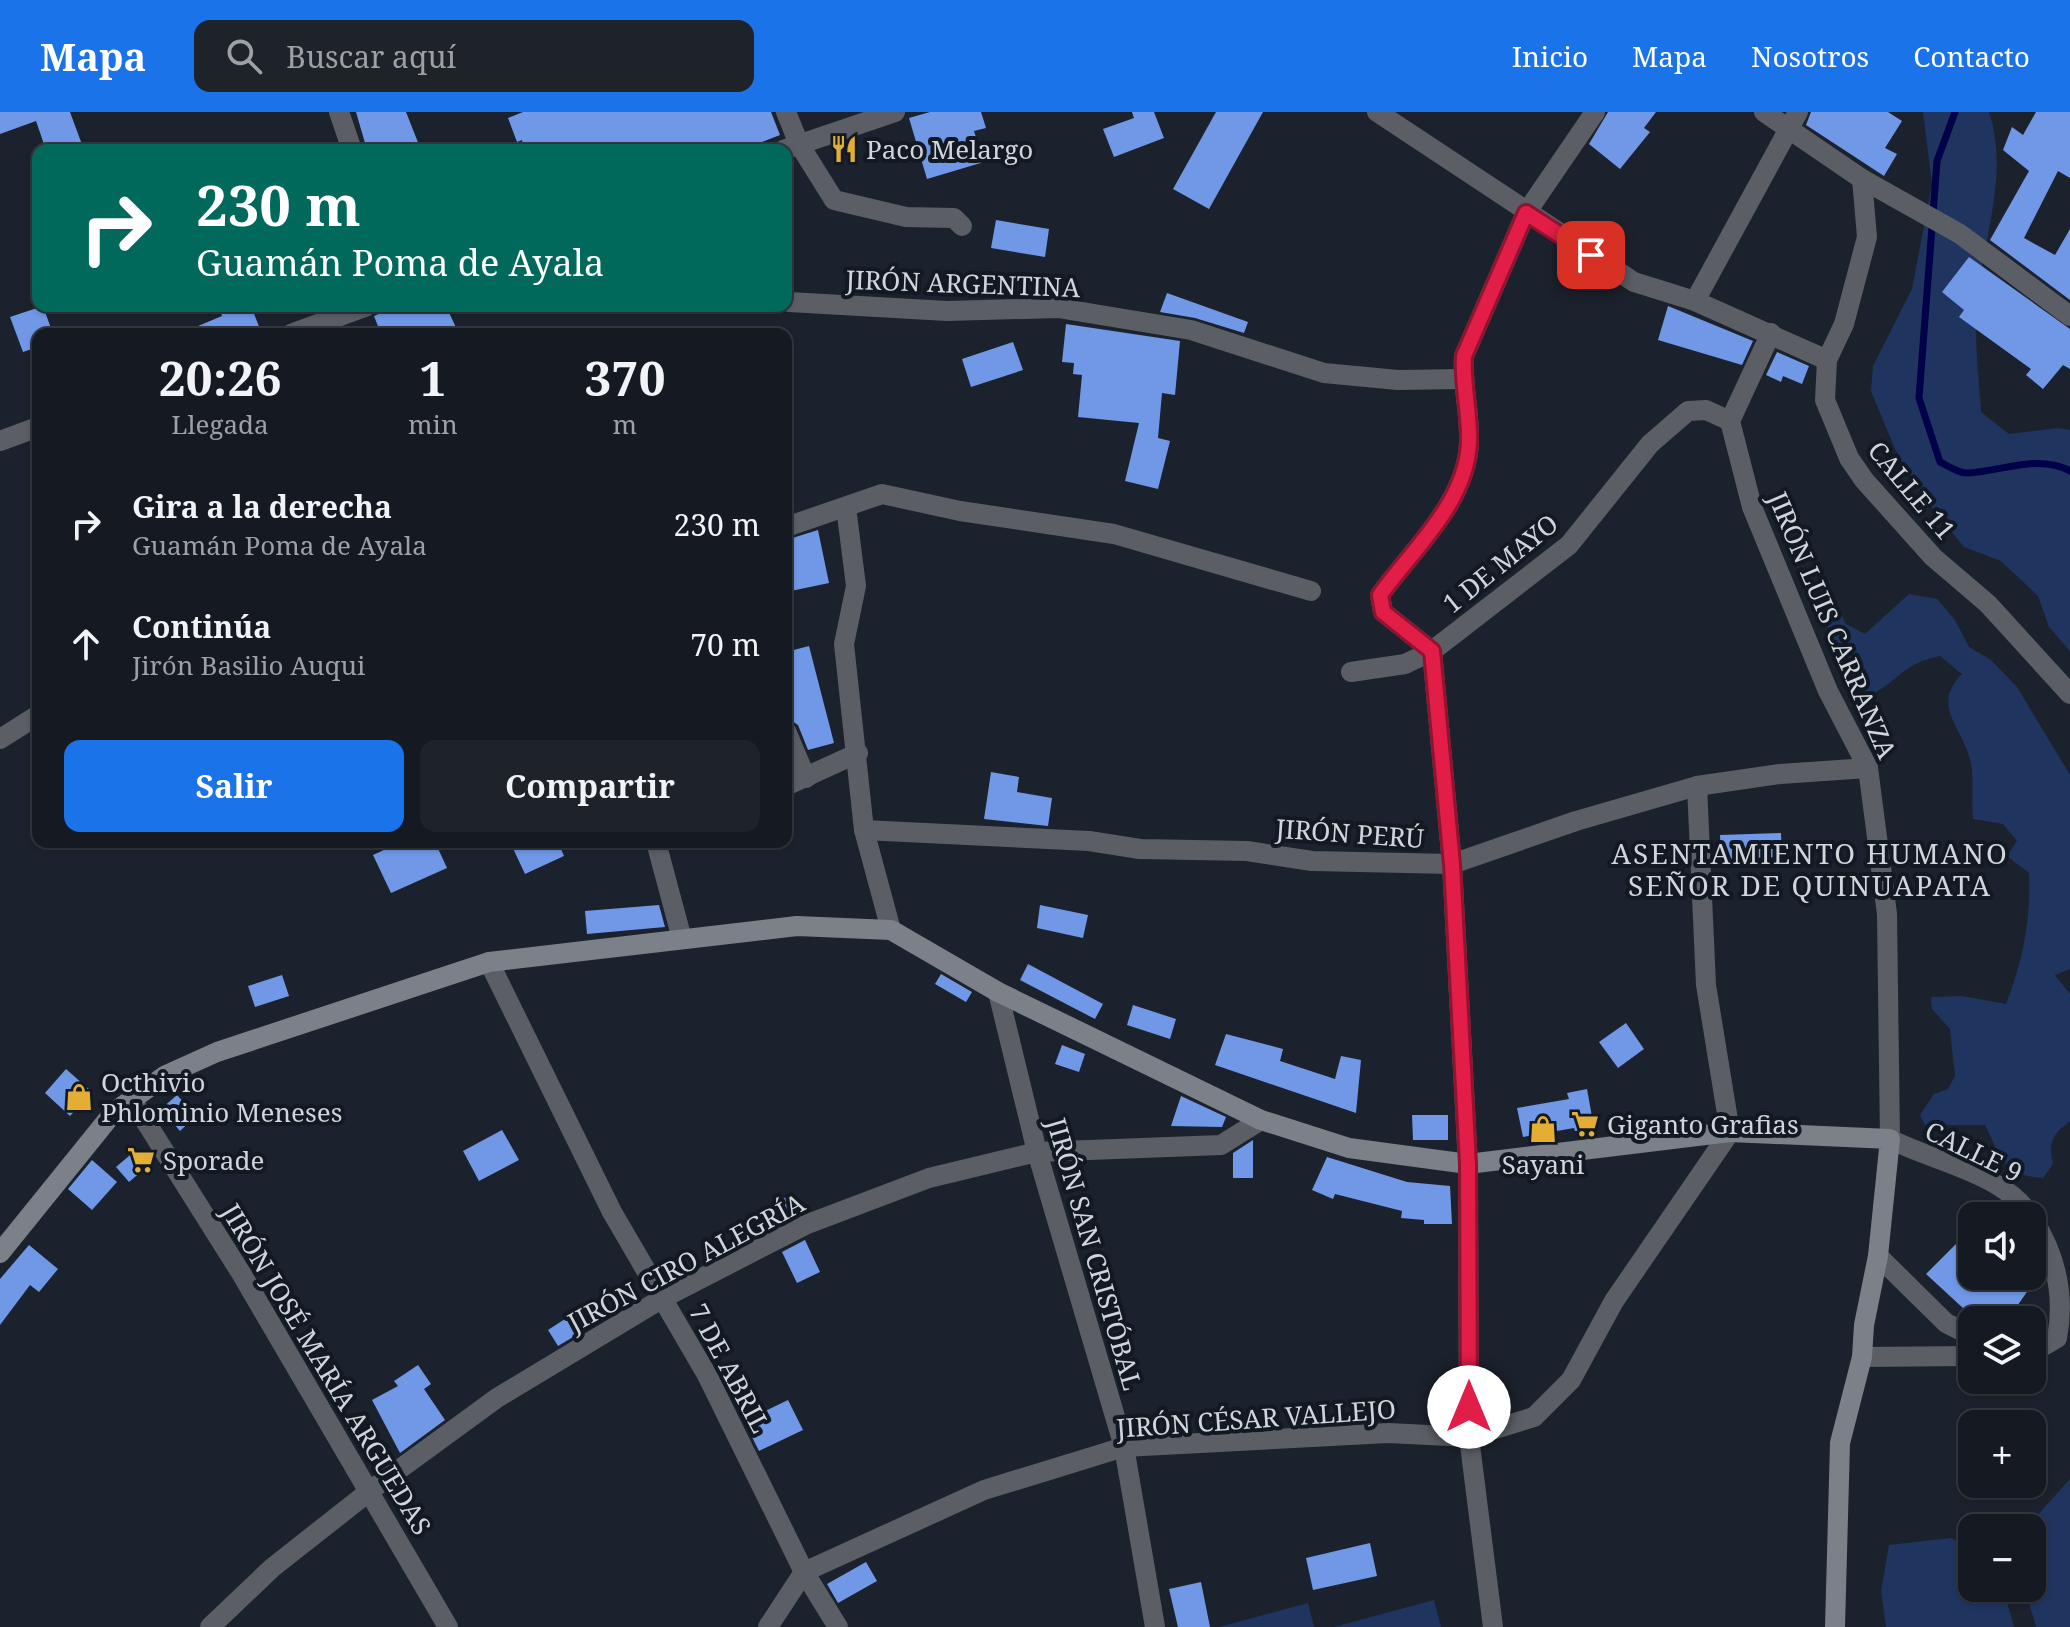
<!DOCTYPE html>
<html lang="es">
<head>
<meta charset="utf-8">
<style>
	:root { --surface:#151a22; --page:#1e232a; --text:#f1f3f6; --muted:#9da1a5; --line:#343840; --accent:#1a73e8 }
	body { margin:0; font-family:"Noto Serif",serif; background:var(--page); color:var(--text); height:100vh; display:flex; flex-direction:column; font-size:30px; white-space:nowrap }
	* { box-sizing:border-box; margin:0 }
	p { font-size:26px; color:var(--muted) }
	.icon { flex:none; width:44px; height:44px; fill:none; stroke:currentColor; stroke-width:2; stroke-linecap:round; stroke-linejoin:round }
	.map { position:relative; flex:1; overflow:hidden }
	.sheet { position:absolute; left:32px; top:216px; width:760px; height:520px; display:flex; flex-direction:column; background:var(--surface); border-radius:16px; box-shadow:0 2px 6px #0004,0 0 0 2px var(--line) }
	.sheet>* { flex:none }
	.hud { position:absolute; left:32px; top:32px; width:760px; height:168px; border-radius:16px; box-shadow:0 2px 6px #0004,0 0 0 2px var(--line); background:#00695c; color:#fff; overflow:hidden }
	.controls { position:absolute; left:1958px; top:1090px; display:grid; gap:16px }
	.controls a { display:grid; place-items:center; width:88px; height:88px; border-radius:16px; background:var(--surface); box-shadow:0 2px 6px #0004,0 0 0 2px var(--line); font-size:40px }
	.pin { position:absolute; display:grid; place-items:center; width:68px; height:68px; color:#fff; margin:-34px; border-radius:16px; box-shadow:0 4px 12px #0006 }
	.me { position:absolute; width:88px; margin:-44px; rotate:0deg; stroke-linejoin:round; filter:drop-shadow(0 0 6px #0008) }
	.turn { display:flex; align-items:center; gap:28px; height:168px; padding:0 32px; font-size:36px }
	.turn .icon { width:104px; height:104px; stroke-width:2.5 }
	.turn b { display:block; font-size:56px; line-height:68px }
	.eta { display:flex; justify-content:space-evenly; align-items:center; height:136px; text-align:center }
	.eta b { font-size:48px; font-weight:700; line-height:56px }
	.cta { display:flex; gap:16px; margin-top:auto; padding:16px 32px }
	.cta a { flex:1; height:92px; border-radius:16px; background:var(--accent); color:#fff; font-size:32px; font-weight:700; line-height:92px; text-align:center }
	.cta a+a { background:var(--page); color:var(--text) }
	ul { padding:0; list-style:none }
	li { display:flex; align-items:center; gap:24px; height:120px; padding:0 32px }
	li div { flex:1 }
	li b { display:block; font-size:30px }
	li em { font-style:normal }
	header { display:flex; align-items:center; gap:48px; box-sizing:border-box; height:112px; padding:0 40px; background:var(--accent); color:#fff }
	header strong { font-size:38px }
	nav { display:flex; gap:44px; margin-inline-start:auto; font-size:28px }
	.search { width:560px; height:72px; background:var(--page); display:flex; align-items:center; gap:20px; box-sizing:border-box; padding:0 28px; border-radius:16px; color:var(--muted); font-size:30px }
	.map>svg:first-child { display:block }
</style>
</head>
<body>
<header>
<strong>Mapa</strong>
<div class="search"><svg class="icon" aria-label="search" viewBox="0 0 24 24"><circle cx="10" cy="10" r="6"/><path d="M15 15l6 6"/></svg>Buscar aquí</div>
<nav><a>Inicio</a><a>Mapa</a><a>Nosotros</a><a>Contacto</a></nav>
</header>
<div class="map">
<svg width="2070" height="1515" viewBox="0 0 2070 1515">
	<rect width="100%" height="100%" fill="#1c222d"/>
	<g fill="#1f345f">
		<path d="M1923 0H1989C2011 67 1979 135 1976 202 1975 234 1979 268 1981 300L2009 322 2058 316 2070 318V539L2049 515 2038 484 2001 449 1964 435 1919 380 1895 337 1871 279 1873 254 1912 177 1932 72Z"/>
		<path d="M1909 482 1937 487 1955 508 1969 535 1991 548 2017 575 2070 663V857L2055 863 2070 882V1009C2052 1023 2048 1030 2053 1052L2043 1066C2000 1063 2002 1046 1985 1013H1925L1920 1003 1934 982 1948 977 1955 964 1950 917 1932 897 1931 885 1962 884 2006 892C2023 849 2031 807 2029 761L2007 744 2017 729 2003 712 1973 707C1971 690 1974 664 1971 651 1963 614 1930 595 1962 562L1940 544C1903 551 1898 570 1867 585L1850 571 1817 488 1836 492 1846 512 1865 522Z"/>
		<path d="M2070 1367V1515H2036L2025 1476H2032V1416H2026Z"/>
		<path d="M1951 1426 1972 1435V1476H2003L2014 1515H1886L1881 1479 1889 1433Z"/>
		<path d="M1434 1488 1441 1515H1334Z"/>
		<path d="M1308 1491 1314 1515H1219Z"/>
	</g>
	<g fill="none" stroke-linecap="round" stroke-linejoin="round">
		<path stroke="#000148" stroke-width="7" d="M1955 0 1937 49 1919 286 1940 350C1948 354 1960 362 1969 361 2002 359 2039 342 2070 359"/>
	</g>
	<g fill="#7098e6">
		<path d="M0 0H70L84 38H46L36 9 0 22Z"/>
		<path d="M356 0H406L421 38H367Z"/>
		<path d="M523 0H771L780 23 741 38H524L522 28 517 30 508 6Z"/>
		<path d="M930 0H981L986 16 974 19 984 50 927 67 909 6Z"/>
		<path d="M1132 0H1154L1164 26 1114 45 1103 17 1134 6Z"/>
		<path d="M1216 0H1263L1209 97 1173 77Z"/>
		<path d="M1608 0H1656L1644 16 1650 20 1620 57 1589 32Z"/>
		<path d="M1811 0H1888L1902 9 1885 36 1897 42 1884 64 1806 13Z"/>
		<path d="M2036 0H2070V66L2058 59 2024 126 2055 143 2070 117V188L1990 128 2029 59 2003 38 2012 15 2023 23Z"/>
		<path d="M996 108 1049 117 1045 145 991 136Z"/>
		<path d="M1969 145 2070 217V257L2063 253 2043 277 2026 263 2031 257 1959 205 1964 198 1942 180Z"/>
		<path d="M1167 181 1248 210 1244 221 1195 206 1160 200Z"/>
		<path d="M43 194 53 222H38V235L23 240 10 205Z"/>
		<path d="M219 194H251L262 222H179L222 204Z"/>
		<path d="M397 194H446L459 222H381L374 204Z"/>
		<path d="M1668 194 1753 229 1742 253 1658 228Z"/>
		<path d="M1066 212 1180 229 1175 283 1162 281 1158 326 1170 329 1158 377 1125 369 1139 311 1078 305 1082 263 1073 262 1074 251 1062 250Z"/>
		<path d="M1013 230 1023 258 971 275 962 247Z"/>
		<path d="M1777 240 1809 254 1802 272 1783 264 1781 270 1766 263Z"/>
		<path d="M818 418 829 471 786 480V428Z"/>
		<path d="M809 534 834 631 808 638 798 613 786 605V540Z"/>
		<path d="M991 660 1019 665 1017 680 1052 686 1048 714 984 707Z"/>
		<path d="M1781 721 1782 745 1721 747 1720 723Z"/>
		<path d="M401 730H435L447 756 391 781 373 743Z"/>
		<path d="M510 730H558L564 744 525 762Z"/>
		<path d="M659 793 665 815 587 822 585 799Z"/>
		<path d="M1040 793 1088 803 1083 826 1037 816Z"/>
		<path d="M1028 852 1103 892 1095 907 1020 868Z"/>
		<path d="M941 862 972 880 966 890 935 872Z"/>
		<path d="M282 863 289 884 255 895 248 874Z"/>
		<path d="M1133 893 1176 907 1170 927 1127 913Z"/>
		<path d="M1626 911 1644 937 1618 956 1599 930Z"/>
		<path d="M1226 922 1283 937 1280 949 1335 967 1341 944 1361 948 1356 1001 1215 953Z"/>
		<path d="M1062 933 1085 942 1079 960 1055 952Z"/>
		<path d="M66 957 92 980 70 1004 45 981Z"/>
		<path d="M1587 977 1594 1016 1575 1019 1574 1016 1523 1025 1517 996 1569 987 1567 981Z"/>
		<path d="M177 983 196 1004 180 1019 161 997Z"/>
		<path d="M1181 984 1226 1005 1222 1015 1171 1014Z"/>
		<path d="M1412 1003H1448V1028H1413Z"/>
		<path d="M502 1018 519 1048 479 1069 463 1039Z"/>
		<path d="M1253 1028V1066H1233V1041Z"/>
		<path d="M136 1038 149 1053 129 1070 116 1055Z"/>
		<path d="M1327 1045 1407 1070 1450 1074 1452 1112H1424V1108L1401 1106 1402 1099 1335 1082 1333 1087 1312 1078Z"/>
		<path d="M92 1048 117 1070 92 1098 68 1077Z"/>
		<path d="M791 1083 800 1101 770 1116 761 1097Z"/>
		<path d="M1972 1116V1164H2016L2029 1177 2008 1207 1976 1208 1926 1162Z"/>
		<path d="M805 1128 820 1160 797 1171 782 1140Z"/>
		<path d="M29 1133 58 1157 39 1180 30 1173 0 1213V1167Z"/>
		<path d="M582 1196 593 1213 558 1234 548 1218Z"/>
		<path d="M418 1253 431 1272 424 1277 445 1308 400 1341 372 1288 398 1274 394 1269Z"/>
		<path d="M788 1288 803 1318 759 1339 744 1309Z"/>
		<path d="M1370 1431 1377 1464 1313 1478 1306 1446Z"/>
		<path d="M866 1450 877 1469 838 1491 827 1472Z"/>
		<path d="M1201 1470 1210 1515H1178L1169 1477Z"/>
	</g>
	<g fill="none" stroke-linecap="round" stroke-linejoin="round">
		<g stroke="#5b5e64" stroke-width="20">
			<path d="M339 0 352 38"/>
			<path d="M786 0 799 32 834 88 906 105 954 106 962 114"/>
			<path d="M1377 0 1634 170 1695 189 1827 248"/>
			<path d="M1764 0 1862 67 1960 122 2070 204"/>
			<path d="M783 38 895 0"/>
			<path d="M1862 67 1867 125 1844 212 1827 248 1825 288 1849 346 1864 368 1933 445 1988 492 2070 582"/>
			<path d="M1695 189 1798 0"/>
			<path d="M789 190 947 199 1058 196 1191 218 1324 261 1398 268 1462 267"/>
			<path d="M1771 221 1730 309 1752 395 1828 579 1868 656 1887 802 1890 1027C1934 1050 2002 1060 2031 1104"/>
			<path d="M291 222 367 194"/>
			<path d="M0 329 38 315"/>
			<path d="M846 395 856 474 844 532 864 718 891 818"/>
			<path d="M786 415 882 382 960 399 1114 422 1311 479"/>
			<path d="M1351 560 1405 552 1432 539 1569 433 1650 332 1688 299 1706 298 1730 309"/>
			<path d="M786 619 806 666"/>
			<path d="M0 627 38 603"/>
			<path d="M786 674 858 641"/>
			<path d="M864 718 1089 729 1140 737 1247 739 1312 749 1452 752 1576 709 1697 674 1780 662 1868 656"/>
			<path d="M656 730 682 827"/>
			<path d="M489 850 612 1100 707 1263 804 1460 838 1515"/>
			<path d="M998 880 1037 1040 1124 1335 1155 1515"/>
			<path d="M132 988 241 1161 448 1515"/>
			<path d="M2032 1106C2056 1143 2065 1183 2057 1226L2032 1241"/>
			<path d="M1878 1144 1946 1211 1972 1224"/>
			<path d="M1862 1245 1972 1244"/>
			<path d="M210 1515 272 1456 371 1378 497 1286 663 1186 805 1113 929 1066 1037 1040 1221 1033 1261 1008"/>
			<path d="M768 1515 804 1460 984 1378 1124 1335 1388 1321 1469 1325 1534 1305 1571 1268 1614 1189 1730 1020 1706 873 1697 674"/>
			<path d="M1493 1515 1469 1325 1468 1052 1452 752 1432 539 1383 500 1380 483C1413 437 1467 390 1469 330 1470 300 1462 273 1464 244L1526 101 1595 0"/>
		</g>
		<path stroke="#7b8089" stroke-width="20" d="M0 1141 113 1001 166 963 217 940 489 850 797 814 891 818 998 880 1261 1008 1349 1036 1468 1052 1730 1020 1890 1027 1878 1144 1864 1213 1862 1245 1840 1331 1835 1515"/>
	</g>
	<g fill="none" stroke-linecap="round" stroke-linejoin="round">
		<g stroke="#92132f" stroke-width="20">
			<path id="route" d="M1469 1295 1468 1052 1452 752 1432 539 1383 500 1380 483C1413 437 1467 390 1469 330 1470 300 1462 273 1464 244L1526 101 1591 143"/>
		</g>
		<use href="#route" stroke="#e11d48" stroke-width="14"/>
	</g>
	<defs>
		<g id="restaurant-bare" transform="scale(2.16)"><path d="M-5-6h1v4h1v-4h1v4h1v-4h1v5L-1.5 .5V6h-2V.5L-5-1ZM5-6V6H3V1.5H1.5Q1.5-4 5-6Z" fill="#e4ae35" stroke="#131923" stroke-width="2.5" paint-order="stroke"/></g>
		<g id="shop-bare" transform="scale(2.16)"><path d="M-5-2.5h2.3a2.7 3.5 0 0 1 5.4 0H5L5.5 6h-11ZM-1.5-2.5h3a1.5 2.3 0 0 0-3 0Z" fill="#e4ae35" stroke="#131923" stroke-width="2.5" paint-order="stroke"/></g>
		<g id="supermarket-bare" transform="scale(2.16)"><path d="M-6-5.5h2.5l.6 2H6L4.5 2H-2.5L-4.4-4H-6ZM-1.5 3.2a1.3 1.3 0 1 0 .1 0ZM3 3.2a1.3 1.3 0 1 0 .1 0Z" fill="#e4ae35" stroke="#131923" stroke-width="2.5" paint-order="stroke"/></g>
	</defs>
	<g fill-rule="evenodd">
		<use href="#restaurant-bare" x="844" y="37"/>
		<use href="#shop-bare" x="79" y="985"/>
		<use href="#supermarket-bare" x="1585" y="1012"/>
		<use href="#shop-bare" x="1543" y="1017"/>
		<use href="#supermarket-bare" x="141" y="1048"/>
	</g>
	<g text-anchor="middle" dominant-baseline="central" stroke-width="8" stroke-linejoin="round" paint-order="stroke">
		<g font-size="26" fill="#d0d4db" stroke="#131923" text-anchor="start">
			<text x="866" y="37">Paco Melargo</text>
			<text x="101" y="970">Octhivio<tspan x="101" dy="30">Phlominio Meneses</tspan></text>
			<text x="1607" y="1012">Giganto Grafias</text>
			<text x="163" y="1048">Sporade</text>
			<text x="1543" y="1052" text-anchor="middle">Sayani</text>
		</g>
		<g font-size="26" fill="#d0d4db" stroke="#131923">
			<text transform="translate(963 171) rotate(2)">JIRÓN ARGENTINA</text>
			<text transform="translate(1912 378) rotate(50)">CALLE 11</text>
			<text transform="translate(1500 451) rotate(-39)">1 DE MAYO</text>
			<text transform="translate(1833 513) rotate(67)">JIRÓN LUIS CARRANZA</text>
			<text transform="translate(1350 721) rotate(4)">JIRÓN PERÚ</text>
			<text transform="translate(1974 1039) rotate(26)">CALLE 9</text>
			<text transform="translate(1095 1142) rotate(74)">JIRÓN SAN CRISTÓBAL</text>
			<text transform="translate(686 1150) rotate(-28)">JIRÓN CIRO ALEGRÍA</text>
			<text transform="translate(730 1256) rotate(62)">7 DE ABRIL</text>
			<text transform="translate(327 1257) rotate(59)">JIRÓN JOSÉ MARÍA ARGUEDAS</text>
			<text transform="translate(1256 1306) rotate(-4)">JIRÓN CÉSAR VALLEJO</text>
		</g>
		<g font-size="28" letter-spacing="2" fill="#d0d4db" stroke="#131923">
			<text x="1810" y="741">ASENTAMIENTO HUMANO<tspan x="1810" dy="32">SEÑOR DE QUINUAPATA</tspan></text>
		</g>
	</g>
</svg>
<div class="controls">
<a><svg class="icon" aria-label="sound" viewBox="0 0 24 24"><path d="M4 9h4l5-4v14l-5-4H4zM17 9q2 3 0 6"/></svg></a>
<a><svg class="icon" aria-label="layers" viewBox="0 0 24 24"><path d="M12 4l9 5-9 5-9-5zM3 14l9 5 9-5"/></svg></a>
<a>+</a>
<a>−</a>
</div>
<div class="pin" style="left:1591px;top:143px;background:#d93025"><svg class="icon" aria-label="arrive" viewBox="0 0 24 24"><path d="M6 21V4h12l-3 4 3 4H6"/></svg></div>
<svg class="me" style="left:1469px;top:1295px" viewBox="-20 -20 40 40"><circle r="19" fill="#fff"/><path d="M0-13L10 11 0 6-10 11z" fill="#e11d48"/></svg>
<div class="hud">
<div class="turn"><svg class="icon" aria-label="right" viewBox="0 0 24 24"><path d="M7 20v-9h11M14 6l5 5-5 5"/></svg><div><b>230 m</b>Guamán Poma de Ayala</div></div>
</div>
<section class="sheet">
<div class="eta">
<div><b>20:26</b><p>Llegada</p></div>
<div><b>1</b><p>min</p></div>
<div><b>370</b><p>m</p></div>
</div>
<ul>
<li><svg class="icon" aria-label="right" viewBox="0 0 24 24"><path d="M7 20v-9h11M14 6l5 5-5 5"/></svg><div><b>Gira a la derecha</b><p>Guamán Poma de Ayala</p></div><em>230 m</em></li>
<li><svg class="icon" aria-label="ahead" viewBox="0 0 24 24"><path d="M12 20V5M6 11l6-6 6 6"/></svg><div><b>Continúa</b><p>Jirón Basilio Auqui</p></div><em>70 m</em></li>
</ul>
<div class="cta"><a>Salir</a><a>Compartir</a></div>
</section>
</div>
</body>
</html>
